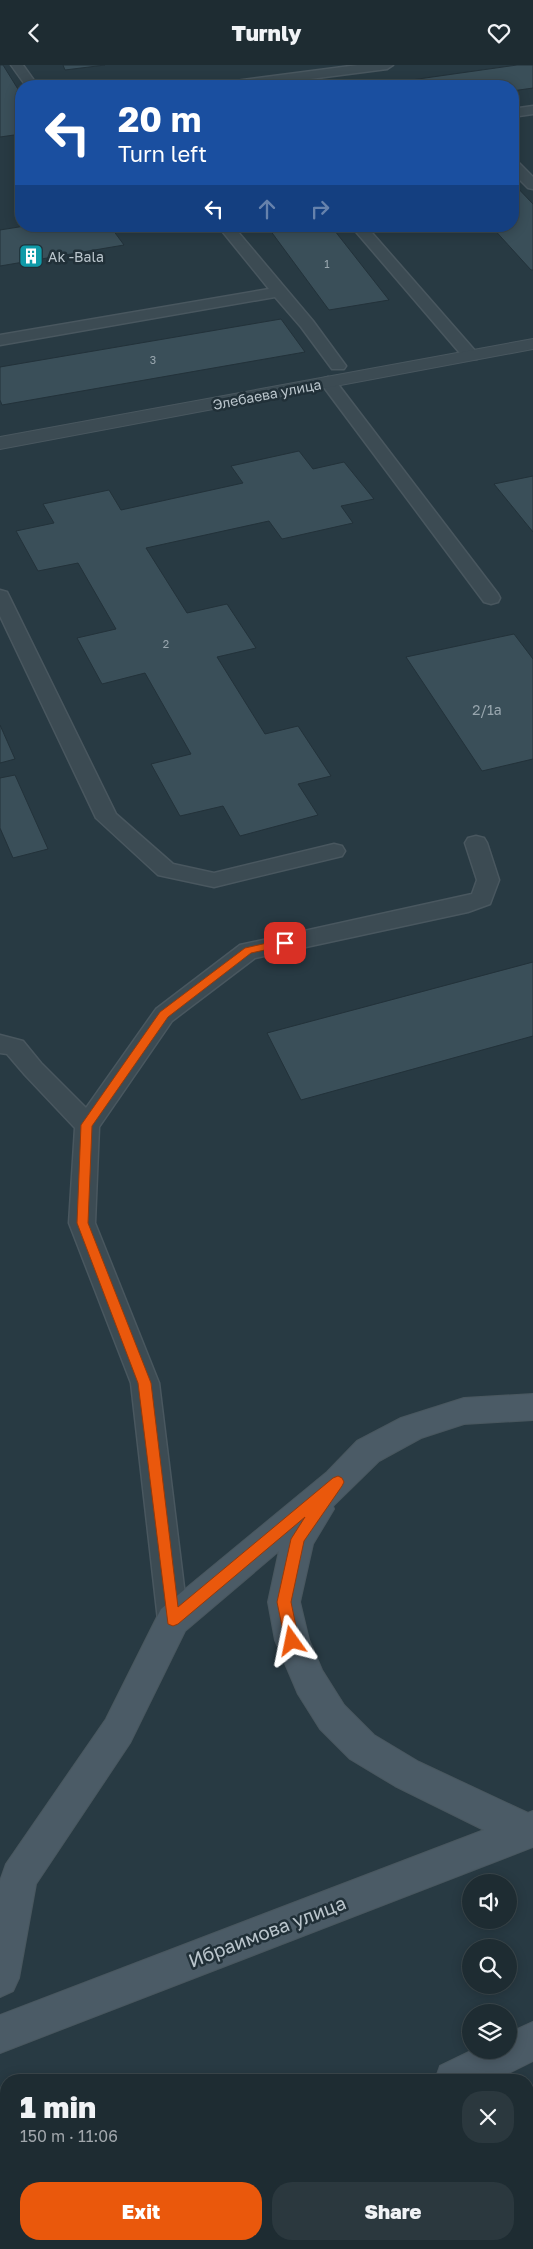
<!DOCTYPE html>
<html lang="en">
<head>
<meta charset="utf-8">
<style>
	:root { --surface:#1e2c32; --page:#2b383e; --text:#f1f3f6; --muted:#a1a7ac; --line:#3c484d; --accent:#ea580c }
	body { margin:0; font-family:"Golos Text",sans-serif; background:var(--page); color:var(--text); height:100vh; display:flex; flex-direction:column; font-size:19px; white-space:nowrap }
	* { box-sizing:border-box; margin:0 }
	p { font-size:16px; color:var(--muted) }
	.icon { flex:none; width:28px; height:28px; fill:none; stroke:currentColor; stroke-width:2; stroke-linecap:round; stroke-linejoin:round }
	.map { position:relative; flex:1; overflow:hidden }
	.details { position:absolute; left:0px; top:2009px; width:534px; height:176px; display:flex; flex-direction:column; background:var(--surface); border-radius:20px 20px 0 0; box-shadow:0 2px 12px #0003,0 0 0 1px var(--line) }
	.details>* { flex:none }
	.hud { position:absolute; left:15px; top:15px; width:504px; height:152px; border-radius:20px; box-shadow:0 2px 12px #0003,0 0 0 1px var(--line); background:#1a4fa0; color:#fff; overflow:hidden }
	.controls { position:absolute; left:462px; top:1809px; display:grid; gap:10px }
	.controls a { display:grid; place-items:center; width:55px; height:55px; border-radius:50%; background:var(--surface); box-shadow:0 2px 12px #0003,0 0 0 1px var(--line); font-size:25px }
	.pin { position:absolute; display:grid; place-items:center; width:42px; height:42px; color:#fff; margin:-21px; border-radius:10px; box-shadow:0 2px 8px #0006 }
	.me { position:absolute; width:55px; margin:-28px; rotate:348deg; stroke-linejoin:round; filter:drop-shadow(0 0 4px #0008) }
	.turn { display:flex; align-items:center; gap:18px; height:105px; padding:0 20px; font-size:22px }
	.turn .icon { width:65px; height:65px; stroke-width:2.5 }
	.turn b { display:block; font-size:35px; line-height:42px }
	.lanes { display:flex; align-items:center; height:48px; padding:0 20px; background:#0003; justify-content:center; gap:25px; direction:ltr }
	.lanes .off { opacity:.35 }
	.round { display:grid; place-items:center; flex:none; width:52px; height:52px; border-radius:20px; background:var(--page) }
	.head { display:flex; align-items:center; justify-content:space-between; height:85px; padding:0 20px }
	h1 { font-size:30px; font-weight:800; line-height:38px }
	.button { display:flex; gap:10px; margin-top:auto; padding:10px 20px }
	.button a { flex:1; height:58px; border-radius:20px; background:var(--accent); color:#fff; font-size:20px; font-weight:800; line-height:58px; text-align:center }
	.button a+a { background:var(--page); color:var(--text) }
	header { display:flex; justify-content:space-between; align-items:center; height:65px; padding:0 20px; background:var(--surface); font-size:22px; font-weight:800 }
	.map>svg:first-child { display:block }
</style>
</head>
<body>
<header><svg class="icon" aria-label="back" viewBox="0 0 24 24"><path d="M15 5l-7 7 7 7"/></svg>Turnly<svg class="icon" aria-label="heart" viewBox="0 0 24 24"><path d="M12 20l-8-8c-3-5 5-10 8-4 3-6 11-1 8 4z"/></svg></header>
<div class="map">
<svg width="533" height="2184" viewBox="0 0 533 2184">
	<rect width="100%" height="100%" fill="#283a43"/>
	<g fill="#3a4f59" stroke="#23323a">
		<path d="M0 0H3L21 29V69L0 72Z"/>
		<path d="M63 0H105L65 5Z"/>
		<path d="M517 0H533V23L512 26V21H408L404 16Z"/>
		<path d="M393 17 397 21H360Z"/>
		<path d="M512 117 533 139V205H531L491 161H512Z"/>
		<path d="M25 161H110L124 180 0 201V165Z"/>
		<path d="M267 161H331L389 235 329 245Z"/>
		<path d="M281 254 305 287 2 340 0 335V302Z"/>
		<path d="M299 386 313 404 344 397 374 434 341 441 353 458 282 474 269 456 146 483 187 548 227 539 256 583 217 592 265 669 298 661 331 711 298 719 318 750 240 771 223 741 180 751 151 699 191 689 145 608 102 619 77 573 116 564 78 498 38 506 16 466 54 458 43 439 109 425 121 445 243 418 231 401Z"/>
		<path d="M533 411V467L494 419Z"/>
		<path d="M514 569 533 594V694L482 706 406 592Z"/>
		<path d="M0 660 15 694 0 698Z"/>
		<path d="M15 710 48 784 13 793 0 763V713Z"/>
		<path d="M533 897V971L301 1035 267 968Z"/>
	</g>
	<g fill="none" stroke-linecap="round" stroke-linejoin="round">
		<g stroke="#49575f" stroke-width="3">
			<g id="service">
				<path d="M11 0H23L38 21H26Z"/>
				<path d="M358 0H393L387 4 256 21H221L228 17Z"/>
				<path d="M533 41V49L512 52V44Z"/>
				<path d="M512 95 517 96 533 112V124L528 123 512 107Z"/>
				<path d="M218 161H233L313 256 346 301 344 304H332L301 262 275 232 0 280V270L269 224Z"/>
				<path d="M351 161H366L477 288 479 291 477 294H465Z"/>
				<path d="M328 312 334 314 498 529 500 533 498 537 491 539 484 537 320 317 322 314Z"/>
				<path d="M0 525 7 527 9 531 116 749 173 799 214 808 334 779 342 781 345 786 342 791 214 822 158 810 96 753 0 551Z"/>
				<path d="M476 771 484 773 487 778 499 815 490 839 468 847 255 893 172 956 99 1062 95 1158 159 1318 188 1555 184 1565 173 1569 162 1565 158 1555 131 1318 69 1158 75 1063 25 1010 7 989 0 988V970L23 976 41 998 86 1043 156 944 240 880 472 829 477 815 465 778 468 773Z"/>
			</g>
		</g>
		<g stroke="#49575f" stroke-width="2">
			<path id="minor" d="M533 274V284L0 384V372Z"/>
		</g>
		<g stroke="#49575f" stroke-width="2">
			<g id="secondary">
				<path d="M533 1329V1355L464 1359 421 1373 379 1396 333 1441 334 1444 313 1479 300 1537 309 1575 322 1605 344 1640 374 1670 419 1697 528 1748 533 1746V1782L0 1988V1950L484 1765 395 1721 350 1694 320 1664 298 1629 275 1575 268 1537 279 1486 185 1566 130 1678 36 1819 19 1913 13 1926 0 1932V1816L6 1799 106 1654 161 1544 327 1407 357 1376 401 1353 464 1333Z"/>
				<path d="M533 1957V1996L495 2015H435L440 2001 473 1985H509V1968Z"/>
				<path d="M95 2179H143L141 2184H93Z"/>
			</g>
		</g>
		<use href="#service" fill="#3c4b53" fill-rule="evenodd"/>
		<use href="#minor" fill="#3c4b53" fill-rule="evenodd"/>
		<use href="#secondary" fill="#4b5b66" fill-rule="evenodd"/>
	</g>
	<path fill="#ea580c" stroke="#983908" d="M285 874 290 878 288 880 251 888 168 952 92 1061 88 1158 151 1318 178 1542 333 1413 338 1411 342 1413 344 1417 342 1421 304 1476 291 1537 299 1576 297 1580 292 1582 287 1580 285 1576 277 1537 291 1474 305 1452 178 1559 173 1561 168 1559 138 1318 77 1158 81 1060 160 947 245 883Z"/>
	<defs>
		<g id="building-square" transform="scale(1.25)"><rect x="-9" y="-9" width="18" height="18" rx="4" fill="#0f9aa8" stroke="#213038"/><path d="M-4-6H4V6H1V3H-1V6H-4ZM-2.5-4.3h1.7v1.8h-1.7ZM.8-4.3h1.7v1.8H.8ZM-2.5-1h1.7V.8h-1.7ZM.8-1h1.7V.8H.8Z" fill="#fff"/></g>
	</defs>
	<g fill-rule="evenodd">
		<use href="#building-square" x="31" y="191"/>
	</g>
	<g text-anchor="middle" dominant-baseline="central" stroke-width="5" stroke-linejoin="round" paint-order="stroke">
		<g font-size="11" fill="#98a6ae">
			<text x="327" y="198">1</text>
			<text x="153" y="294">3</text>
			<text x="166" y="578">2</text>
		</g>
		<g font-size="14" fill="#bac5cc" stroke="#213038" text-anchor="start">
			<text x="48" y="191">Ak -Bala</text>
		</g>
		<g font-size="14" fill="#bac5cc" stroke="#213038">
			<text transform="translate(267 329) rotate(-11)">Элебаева улица</text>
		</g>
		<g font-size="14" fill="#98a6ae">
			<text x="487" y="644">2/1а</text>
		</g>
		<g font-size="19" fill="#bac5cc" stroke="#213038">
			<text transform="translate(267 1866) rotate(-21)">Ибраимова улица</text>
		</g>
	</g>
</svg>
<div class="controls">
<a><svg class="icon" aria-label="sound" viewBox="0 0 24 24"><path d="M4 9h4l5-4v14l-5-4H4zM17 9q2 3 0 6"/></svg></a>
<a><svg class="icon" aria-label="search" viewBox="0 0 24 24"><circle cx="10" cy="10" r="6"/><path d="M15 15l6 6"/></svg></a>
<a><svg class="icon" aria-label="layers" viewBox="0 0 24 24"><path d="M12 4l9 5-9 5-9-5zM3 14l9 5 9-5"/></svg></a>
</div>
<div class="pin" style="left:285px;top:878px;background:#d93025"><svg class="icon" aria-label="arrive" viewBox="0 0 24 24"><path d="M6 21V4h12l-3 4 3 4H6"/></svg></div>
<svg class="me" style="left:292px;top:1576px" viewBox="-20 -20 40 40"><path d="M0-17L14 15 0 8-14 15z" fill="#ea580c" stroke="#fff" stroke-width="4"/></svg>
<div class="hud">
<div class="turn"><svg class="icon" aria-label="left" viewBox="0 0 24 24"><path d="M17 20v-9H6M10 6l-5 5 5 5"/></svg><div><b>20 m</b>Turn left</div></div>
<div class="lanes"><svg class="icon" aria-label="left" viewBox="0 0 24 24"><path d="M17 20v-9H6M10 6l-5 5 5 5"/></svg><svg class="icon off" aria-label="ahead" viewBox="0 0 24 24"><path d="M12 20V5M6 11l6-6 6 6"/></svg><svg class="icon off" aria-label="right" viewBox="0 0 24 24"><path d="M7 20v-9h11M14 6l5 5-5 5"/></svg></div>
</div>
<section class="details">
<div class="head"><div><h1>1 min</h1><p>150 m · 11:06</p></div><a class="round"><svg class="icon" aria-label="close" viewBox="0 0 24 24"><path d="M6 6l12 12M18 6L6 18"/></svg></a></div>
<div class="button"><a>Exit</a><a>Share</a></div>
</section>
</div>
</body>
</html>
